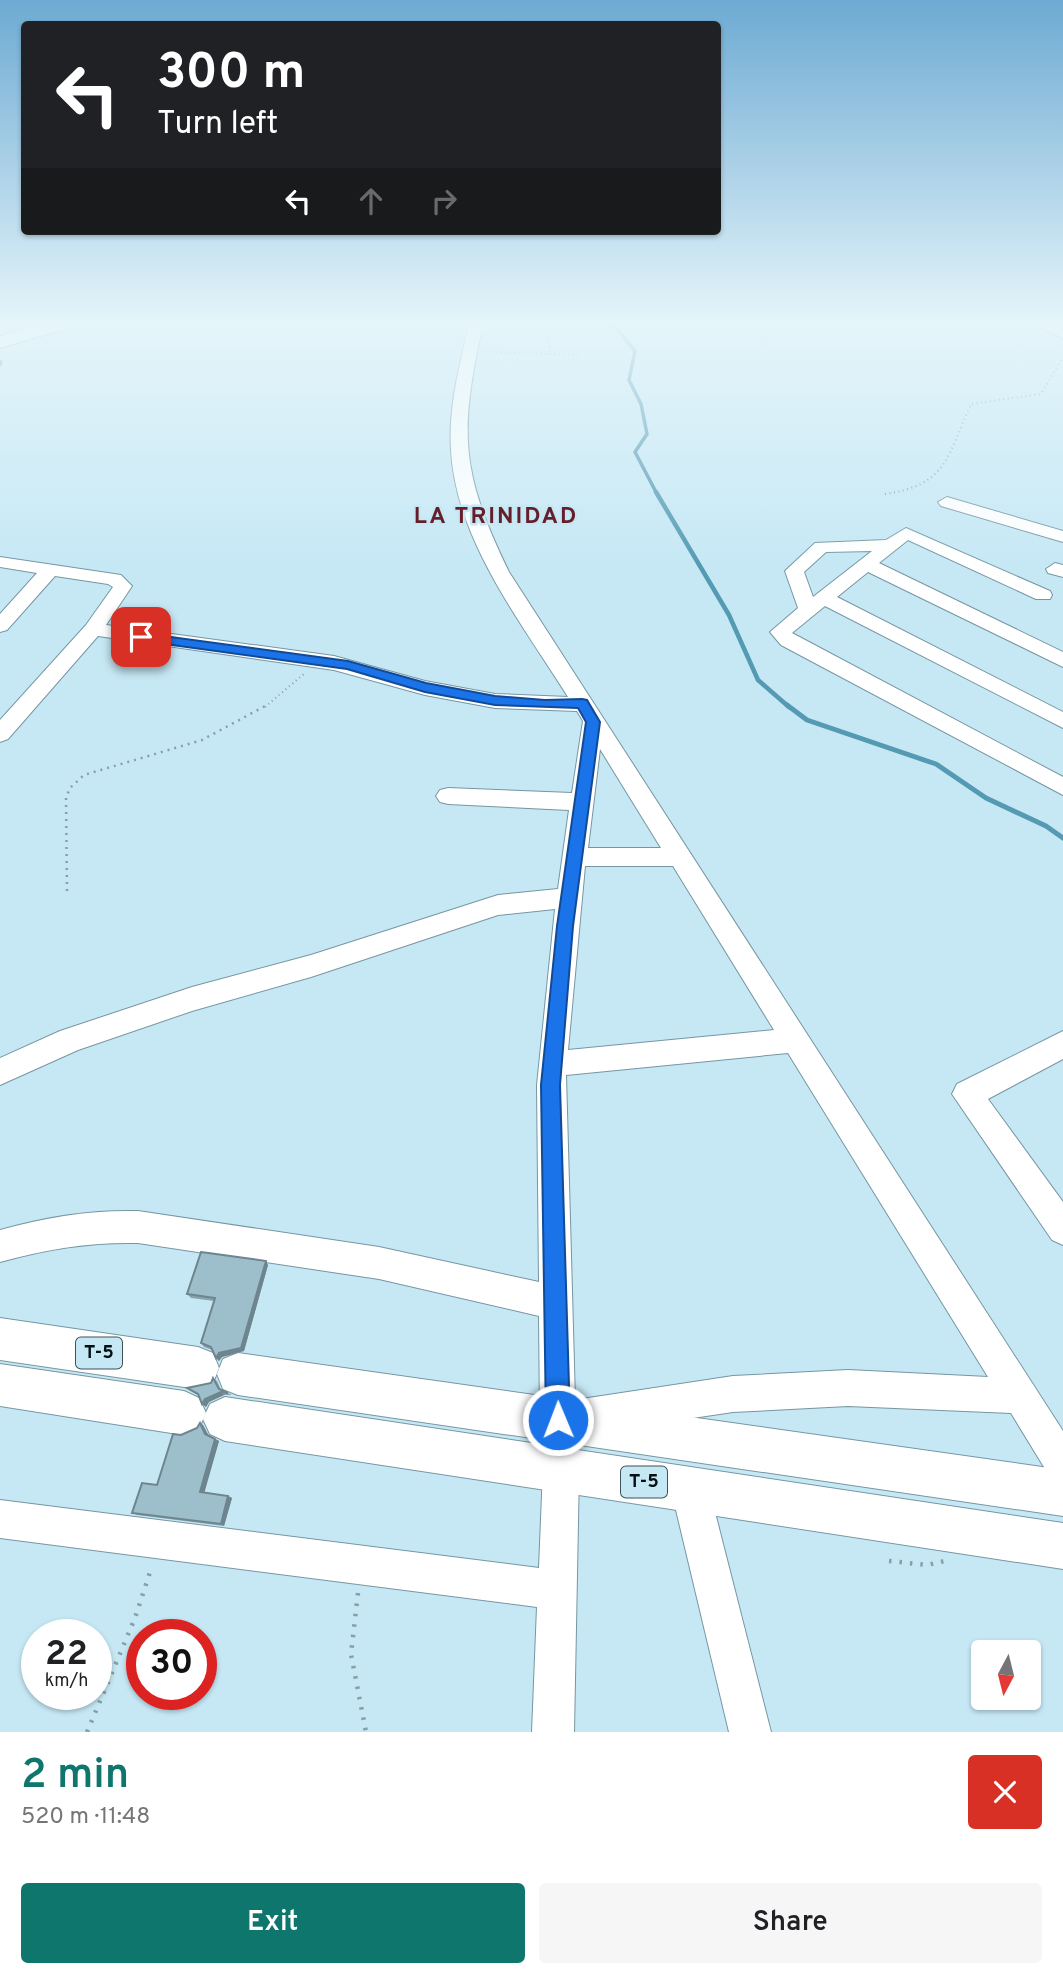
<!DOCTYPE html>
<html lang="en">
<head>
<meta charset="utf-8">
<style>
	:root { --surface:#fff; --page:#f6f6f6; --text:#202124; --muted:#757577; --accent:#0f766e }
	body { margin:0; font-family:Overpass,sans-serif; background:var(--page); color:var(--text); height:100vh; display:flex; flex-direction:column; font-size:26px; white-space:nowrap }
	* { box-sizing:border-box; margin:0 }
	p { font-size:23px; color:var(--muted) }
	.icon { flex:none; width:38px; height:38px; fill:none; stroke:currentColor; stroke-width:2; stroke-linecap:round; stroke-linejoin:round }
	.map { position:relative; height:1732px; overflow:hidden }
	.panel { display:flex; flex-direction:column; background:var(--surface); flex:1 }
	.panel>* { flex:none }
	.hud { position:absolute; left:21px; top:21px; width:700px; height:214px; border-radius:7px; box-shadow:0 2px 5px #0004; background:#202124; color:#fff; overflow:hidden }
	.needle { width:46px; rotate:187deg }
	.controls { position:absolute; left:971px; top:1640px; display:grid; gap:14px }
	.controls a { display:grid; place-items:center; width:70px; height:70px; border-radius:7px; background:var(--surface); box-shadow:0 2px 5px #0004; font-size:35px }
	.speed { position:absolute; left:21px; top:1619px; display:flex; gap:14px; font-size:35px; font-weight:700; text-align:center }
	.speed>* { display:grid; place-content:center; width:91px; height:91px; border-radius:50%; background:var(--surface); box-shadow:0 2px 5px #0004; line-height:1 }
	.speed small { font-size:18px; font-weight:400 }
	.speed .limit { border:10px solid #d22; background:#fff; color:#111 }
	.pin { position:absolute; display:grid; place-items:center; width:60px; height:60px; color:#fff; margin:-30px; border-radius:14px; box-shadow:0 4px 10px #0006 }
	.me { position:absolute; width:77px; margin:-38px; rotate:359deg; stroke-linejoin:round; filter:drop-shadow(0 0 5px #0008) }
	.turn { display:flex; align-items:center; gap:24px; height:147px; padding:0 21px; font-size:32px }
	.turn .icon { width:91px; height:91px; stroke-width:2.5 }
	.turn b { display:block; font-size:49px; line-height:60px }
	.lanes { display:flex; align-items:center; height:66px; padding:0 21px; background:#0003; justify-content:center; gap:35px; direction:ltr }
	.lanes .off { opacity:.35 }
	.round { display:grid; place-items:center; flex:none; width:74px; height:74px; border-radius:7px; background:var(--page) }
	.summary { display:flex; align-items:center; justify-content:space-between; height:119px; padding:0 21px }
	h1 { font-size:42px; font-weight:600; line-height:52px; color:var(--accent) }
	.action { display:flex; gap:14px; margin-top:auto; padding:14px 21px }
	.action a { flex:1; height:80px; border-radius:7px; background:var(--accent); color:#fff; font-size:28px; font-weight:600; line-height:80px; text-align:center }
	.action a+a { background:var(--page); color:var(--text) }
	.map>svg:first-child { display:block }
</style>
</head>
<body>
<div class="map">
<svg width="1063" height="1732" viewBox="0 0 1063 1732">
	<rect width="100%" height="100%" fill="#c6e8f5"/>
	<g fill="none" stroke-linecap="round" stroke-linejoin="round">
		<g stroke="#549ab3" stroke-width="3.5">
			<path d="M613 324 635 351 629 380 641 404 647 434 635 452 657 494"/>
			<path d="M0 365 1 362"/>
		</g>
		<path stroke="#549ab3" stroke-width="4.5" d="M656 492 729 615 758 680 789 707"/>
		<path stroke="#549ab3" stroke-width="5" d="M787 705 807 720 936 764 986 798 1046 826 1063 838"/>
		<g stroke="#7696a2" stroke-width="2">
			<g id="minor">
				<path d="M469 324H483C459 433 460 471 509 572L1063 1431V1482L1050 1477 1011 1413 848 1406 733 1412 558 1438 545 1433 540 1420 539 1316 379 1279 138 1243C89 1242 47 1249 0 1262V1230C47 1217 89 1210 138 1211L379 1247 539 1282 537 1085 555 909 498 915 311 977 192 1011 78 1050 0 1085V1058L60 1031 192 987 311 955 498 895 558 889 569 810 448 804 440 802 436 796 440 790 448 788 572 793 583 721 577 711 495 708 425 695 334 670 98 636 8 739 0 742V720L86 625 113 587 108 584 55 576 7 630 0 632V614L37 573 0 567V557L121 575 132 586 106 625 334 656 425 681 495 694 568 697C522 623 456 541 451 450 448 407 460 365 469 324ZM600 749 661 848H588ZM585 866H673L774 1030 568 1050ZM788 1053 988 1377 848 1370 733 1376 575 1400 566 1075Z"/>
				<path d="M1033 324H1051L1063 329V338Z"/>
				<path d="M947 497 1063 531V542L941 506 938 502Z"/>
				<path d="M906 528 1050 591 1052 595 1050 599H1036L908 540 879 563 1063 652V667L868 572 837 597 1063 712V728L825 606 792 633 1063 777V795L781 645 770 632 798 608 785 571 815 543 886 540ZM872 551 813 597 804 572 826 552Z"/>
				<path d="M1055 563 1063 565V577L1048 573 1046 569Z"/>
				<path d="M1063 1031V1059L988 1099 1063 1202V1245L1052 1240 952 1094 957 1084Z"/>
				<path d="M561 1452 574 1457 579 1470 574 1732H532L537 1607 0 1538V1500L539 1568 543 1470 548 1457Z"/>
				<path d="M690 1470 703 1476 709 1489 771 1732H729L671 1489 677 1476Z"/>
			</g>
		</g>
		<g stroke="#7696a2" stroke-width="2">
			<g id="major">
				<path d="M0 1318 198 1347 213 1353 219 1368 213 1383 198 1389 0 1360Z"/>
				<path d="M238 1353 1063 1470V1516L238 1395 223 1389 217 1374 223 1359Z"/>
				<path d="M0 1364 184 1391 199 1398 206 1413 199 1428 184 1435 0 1406Z"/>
				<path d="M225 1397 1063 1523V1569L225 1441 210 1434 203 1419 210 1404Z"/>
			</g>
		</g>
		<g stroke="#7696a2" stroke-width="2">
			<path id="highway" d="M41 324H71L68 328 0 348V336Z"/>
		</g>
		<g stroke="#86a0aa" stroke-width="2" stroke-dasharray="1 3.5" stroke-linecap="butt">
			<path d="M548 324 550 354"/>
			<path d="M487 352 580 355"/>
			<path d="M885 494C948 485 947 456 971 404L1041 394 1063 357"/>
			<path d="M265 707 305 673"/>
		</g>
		<path stroke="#86a0aa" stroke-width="2.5" stroke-dasharray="2 5" stroke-linecap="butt" d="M67 891 66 798 70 788 84 775 202 740 267 705"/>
		<g stroke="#86a0aa" stroke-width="4.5" stroke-dasharray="2.5 8" stroke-linecap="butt">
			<path d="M889 1561 927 1565 949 1560"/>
			<path d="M358 1593 351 1654 366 1732"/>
			<path d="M87 1732 135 1618 152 1566"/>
		</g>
		<use href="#minor" fill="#fff" fill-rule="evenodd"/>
		<use href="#major" fill="#fff" fill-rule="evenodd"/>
		<use href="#highway" fill="#fff" fill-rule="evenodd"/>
	</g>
	<g fill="#87a3af">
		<path d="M268 1265 244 1351 222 1357 219 1361 212 1350 204 1347 201 1343 214 1301 191 1298 187 1294Z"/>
		<path d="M213 1378 217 1381 221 1390 228 1393 232 1395H224L209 1402 206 1407 202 1404 198 1395 187 1388 211 1383Z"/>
		<path d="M200 1423 203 1425 208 1435 219 1441 204 1492 228 1496 232 1498 224 1526 137 1515 132 1513 157 1485 181 1435 197 1428Z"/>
	</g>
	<g fill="#6e858e">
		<path d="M266 1261 268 1265 244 1351 222 1357 219 1361 216 1358Z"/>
		<path d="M221 1392 224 1395 209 1402 206 1407 202 1404 205 1399Z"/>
		<path d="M200 1423 203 1425 209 1436 205 1434Z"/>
		<path d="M215 1439 219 1441 204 1494 200 1492Z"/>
		<path d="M228 1496 232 1498 224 1526 221 1524Z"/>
	</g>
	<g fill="#9dbecb" stroke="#6e858e" stroke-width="2">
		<path d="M201 1252 266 1261 241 1348 219 1353 216 1358 211 1347 201 1343 215 1298 187 1294Z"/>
		<path d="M213 1378 219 1389 228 1393 221 1392 205 1399 202 1404 198 1394 187 1388 211 1383Z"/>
		<path d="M200 1423 205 1434 215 1439 200 1492 228 1496 221 1524 132 1513 142 1483 157 1485 173 1434 181 1435 197 1428Z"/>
	</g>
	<linearGradient id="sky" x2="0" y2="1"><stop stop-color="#6daad3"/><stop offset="0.57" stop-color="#e5f5fa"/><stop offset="1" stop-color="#e5f5fa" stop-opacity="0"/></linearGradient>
	<rect width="1063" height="566" fill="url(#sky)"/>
	<path fill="#1a73e8" stroke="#114b97" stroke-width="2" d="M141 633 348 661 426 683 495 696 545 700 582 699 587 700 600 722 573 926 560 1085 570 1420 566 1428 558 1432 550 1428 546 1420 541 1085 557 926 586 722 578 708 495 705 425 692 347 669 136 640 135 637Z"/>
	<g text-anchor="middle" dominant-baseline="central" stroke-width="5" stroke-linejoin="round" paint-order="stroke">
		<g fill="#c6e8f5" stroke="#3f5158" stroke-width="2">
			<rect x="76" y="1337.5" width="46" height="31" rx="5"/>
			<rect x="621" y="1466.5" width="46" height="31" rx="5"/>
		</g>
		<g font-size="19" font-weight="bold" fill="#051014">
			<text x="99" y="1353">T-5</text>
			<text x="644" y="1482">T-5</text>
		</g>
		<g font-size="23" font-weight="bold" letter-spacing="2" fill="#651f2b" stroke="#c6e8f5">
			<text x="496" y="517">LA TRINIDAD</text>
		</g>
	</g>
</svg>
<div class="controls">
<a><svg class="needle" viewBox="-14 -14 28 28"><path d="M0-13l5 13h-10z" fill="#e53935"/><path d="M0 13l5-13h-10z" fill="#757577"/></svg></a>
</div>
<div class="speed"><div>22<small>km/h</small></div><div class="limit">30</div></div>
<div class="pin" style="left:141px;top:637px;background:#d93025"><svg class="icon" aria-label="arrive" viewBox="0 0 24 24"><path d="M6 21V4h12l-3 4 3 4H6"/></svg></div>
<svg class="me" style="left:558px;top:1420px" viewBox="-20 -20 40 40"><circle r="17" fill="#1a73e8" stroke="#fff" stroke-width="3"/><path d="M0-11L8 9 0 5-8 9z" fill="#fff"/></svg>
<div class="hud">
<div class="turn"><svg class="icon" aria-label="left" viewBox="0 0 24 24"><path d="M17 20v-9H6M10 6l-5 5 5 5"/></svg><div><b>300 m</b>Turn left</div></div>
<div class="lanes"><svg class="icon" aria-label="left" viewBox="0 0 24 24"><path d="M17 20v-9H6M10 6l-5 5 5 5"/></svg><svg class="icon off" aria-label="ahead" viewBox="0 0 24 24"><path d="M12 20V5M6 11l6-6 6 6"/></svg><svg class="icon off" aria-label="right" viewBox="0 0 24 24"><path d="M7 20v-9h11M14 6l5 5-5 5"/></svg></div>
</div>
</div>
<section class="panel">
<div class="summary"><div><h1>2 min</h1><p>520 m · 11:48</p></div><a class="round" style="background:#d93025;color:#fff"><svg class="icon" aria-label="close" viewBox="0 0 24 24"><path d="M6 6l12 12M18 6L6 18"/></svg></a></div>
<div class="action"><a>Exit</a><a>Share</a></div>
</section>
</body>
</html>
